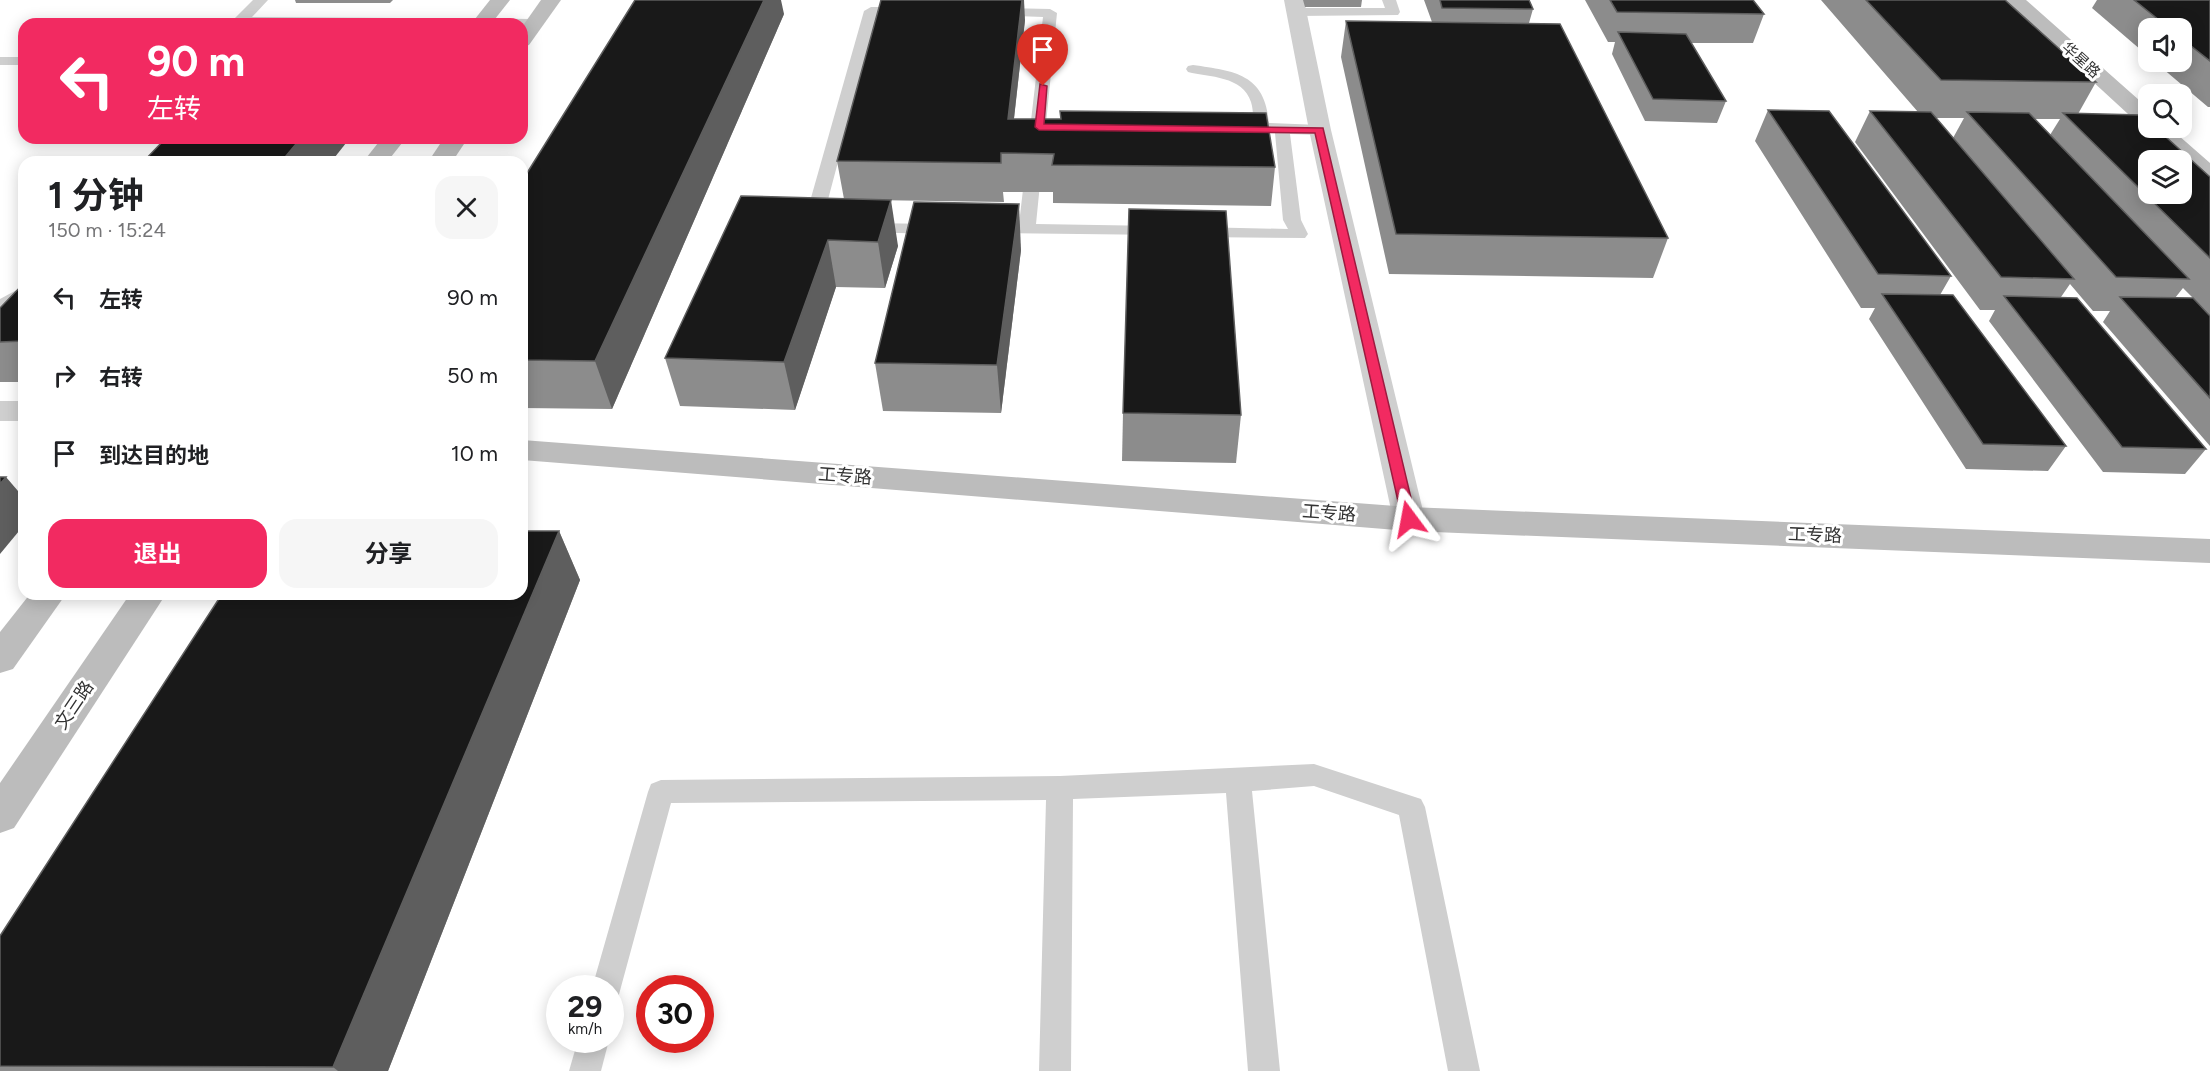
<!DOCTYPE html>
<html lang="zh">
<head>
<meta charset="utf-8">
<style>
	:root { --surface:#fff; --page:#f6f6f6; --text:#202124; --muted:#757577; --accent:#f22a61 }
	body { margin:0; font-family:Figtree,"Noto Sans SC",sans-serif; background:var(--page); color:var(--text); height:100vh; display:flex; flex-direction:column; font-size:22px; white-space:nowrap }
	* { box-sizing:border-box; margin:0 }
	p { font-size:20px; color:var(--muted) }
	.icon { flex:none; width:33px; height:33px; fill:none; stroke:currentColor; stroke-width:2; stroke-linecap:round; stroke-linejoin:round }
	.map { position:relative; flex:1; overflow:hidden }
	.side { position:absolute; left:18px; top:156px; width:510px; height:444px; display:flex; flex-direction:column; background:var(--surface); border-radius:18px; box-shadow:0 3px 15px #0003 }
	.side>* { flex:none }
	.guide { position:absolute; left:18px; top:18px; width:510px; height:126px; border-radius:18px; box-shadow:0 3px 15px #0003; background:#f22a61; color:#fff; overflow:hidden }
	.buttons { position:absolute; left:2138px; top:18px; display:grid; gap:12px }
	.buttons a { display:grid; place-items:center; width:54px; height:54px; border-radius:12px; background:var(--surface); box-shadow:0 3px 15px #0003; font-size:30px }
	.speed { position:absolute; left:546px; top:975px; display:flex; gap:12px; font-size:30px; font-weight:700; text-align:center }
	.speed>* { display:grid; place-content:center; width:78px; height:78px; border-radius:50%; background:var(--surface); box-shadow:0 3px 15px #0003; line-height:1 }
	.speed small { font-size:15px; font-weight:400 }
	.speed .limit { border:9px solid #d22; background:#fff; color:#111 }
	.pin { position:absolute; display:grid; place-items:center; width:51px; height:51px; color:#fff; margin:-62px -26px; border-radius:50% 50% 50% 0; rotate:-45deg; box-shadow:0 0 6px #0007 }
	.pin .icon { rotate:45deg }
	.me { position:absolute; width:66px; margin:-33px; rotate:347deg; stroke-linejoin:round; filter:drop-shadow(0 0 4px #0008) }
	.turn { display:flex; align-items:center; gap:21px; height:126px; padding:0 30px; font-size:27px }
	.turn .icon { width:78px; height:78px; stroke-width:2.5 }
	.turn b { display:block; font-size:42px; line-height:51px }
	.round { display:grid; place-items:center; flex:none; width:63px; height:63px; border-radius:18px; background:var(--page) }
	.summary { display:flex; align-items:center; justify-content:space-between; height:102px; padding:0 30px }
	h1 { font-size:36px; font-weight:700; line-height:45px }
	.button { display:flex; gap:12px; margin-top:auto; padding:12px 30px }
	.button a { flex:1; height:69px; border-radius:18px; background:var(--accent); color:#fff; font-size:24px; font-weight:700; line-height:69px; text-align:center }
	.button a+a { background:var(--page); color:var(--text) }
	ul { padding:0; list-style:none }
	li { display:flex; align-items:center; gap:18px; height:78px; padding:0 30px }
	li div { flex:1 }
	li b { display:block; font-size:22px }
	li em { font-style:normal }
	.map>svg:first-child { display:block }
</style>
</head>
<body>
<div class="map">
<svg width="2210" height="1071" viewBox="0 0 2210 1071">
	<rect width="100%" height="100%" fill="#fff"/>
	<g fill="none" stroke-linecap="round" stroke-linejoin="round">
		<g fill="#cfcfcf" fill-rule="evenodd">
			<path d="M253 0H268L252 17 534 19 541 23 534 27H522V24H235V18Z"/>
			<path d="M1382 0H1396L1400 12 1398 15 1296 16 1289 12 1296 8H1385Z"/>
			<path d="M871 7H909L916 11 909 15H877L821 226 812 231 806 230 803 226 864 11Z"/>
			<path d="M996 8 1050 9 1057 13 1036 224 1158 226 1164 227 1167 231 1164 235 984 233 981 229 984 225 1019 224 1043 17 991 15 989 12Z"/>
			<rect x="0" y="57" width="24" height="8"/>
			<path d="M1193 65C1235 71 1265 74 1269 123L1320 125 1328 130 1320 135 1290 134 1301 220 1308 234 1305 238 1197 237 1188 232 1197 227 1288 229 1283 220 1275 133 1257 130C1252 122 1254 111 1251 102 1243 76 1209 77 1188 72L1186 69 1188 66Z"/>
			<path d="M864 223 939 224 948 229 939 234 858 232 855 228 858 224Z"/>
			<path d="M24 286V299L0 313V299Z"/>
			<path d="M1314 764 1421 799 1425 807 1480 1071H1448L1399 815 1314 786 1252 791 1280 1071H1248L1226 793 1073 799 1071 1071H1039L1046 800 671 803 618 998 610 1001V988H592L648 792 651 784 661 780 1060 776Z"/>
			<path d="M578 1040H609L601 1071H569Z"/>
		</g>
		<g fill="#cfcfcf" fill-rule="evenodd">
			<path d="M1284 0H1304L1331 130 1425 519 1421 527 1409 531 1397 527 1393 519 1309 130Z"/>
			<rect x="0" y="401" width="24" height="20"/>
		</g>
		<g fill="#bcbcbc" fill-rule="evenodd">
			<path d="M490 0H510L491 24H471Z"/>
			<path d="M541 0H561L529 45 522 47V27Z"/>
			<path d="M2004 0H2026L2148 108V128H2170L2210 163V182L2202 180 2149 133 2147 126 2140 125Z"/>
			<path d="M382 138H406L387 162H363Z"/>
			<path d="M444 138H468L452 162H428Z"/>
			<path d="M522 440 1409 507 2210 539V563L1409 531 522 460Z"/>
			<path d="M30 594H66L13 669 0 673V632Z"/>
			<path d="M130 594H166L14 828 0 833V783Z"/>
		</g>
	</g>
	<g fill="#8c8c8c" fill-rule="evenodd">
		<path d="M295 0H393L390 3H296Z"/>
		<path d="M1303 0H1362L1361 7H1305Z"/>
		<path d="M1424 0H1529L1533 9 1529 23 1668 238 1653 278 1389 274 1341 57 1346 21 1432 22Z"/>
		<path d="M1585 0H1753L1764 14 1753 43H1691L1726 101 1717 123 1645 121 1612 54 1615 42H1608Z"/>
		<path d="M1821 0H2005L2096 82 2078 114 2210 177V446L2103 322 2110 311H2093L2070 284 2061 297 2206 449 2185 474 2103 472 1989 321 1995 310H1980L1855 142 1870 111 1918 112ZM1936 118H1964L1953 138ZM2034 119H2060L2050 135ZM2183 288 2193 298H2175Z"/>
		<path d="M2097 0H2210V107H2208L2155 62H2181V28H2148V56L2092 8Z"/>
		<path d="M784 14 612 409 522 408V181Z"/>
		<path d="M1025 20 1014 119 1275 167 1271 206 1053 203V192H1003L1004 202 871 200 898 246 885 288 836 287 795 410 680 406 665 358 844 199 837 161Z"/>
		<path d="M1768 110 1951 276 1940 295 2066 446 2048 471 1966 469 1869 319 1875 308H1861L1755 141Z"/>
		<path d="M1021 250 1001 413 883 411 875 363Z"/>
		<path d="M24 283V382H0V308Z"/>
		<path d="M1123 413 1241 415 1236 463 1122 461Z"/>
		<path d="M559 531 580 580 388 1071H0V936Z"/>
	</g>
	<g fill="#5e5e5e">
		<path d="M764 0H781L784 14 612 409 595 361Z"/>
		<path d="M1022 0H1024L1025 20 1010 153 1008 119Z"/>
		<path d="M301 138H350L331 162H281Z"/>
		<path d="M891 200 898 246 885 288 878 242Z"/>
		<path d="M1019 204 1021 250 1001 413 997 365Z"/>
		<path d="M828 240 836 287 795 410 784 362Z"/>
		<path d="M6 477 24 498V525L0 554V484Z"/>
		<path d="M559 531 580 580 388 1071H338L333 1067Z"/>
	</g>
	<g fill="#191919" stroke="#5e5e5e" stroke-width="1.5" fill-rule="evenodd">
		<path d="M635 0H764L595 361 522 360V181Z"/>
		<path d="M881 0H1022L1008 119H1061L1060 111 1266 113 1275 167 1052 165 1054 154 1001 153V163L837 161Z"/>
		<path d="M1440 0H1529L1533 9 1442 8Z"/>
		<path d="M1610 0H1753L1764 14 1617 12Z"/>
		<path d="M1866 0H2005L2096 82 1941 80Z"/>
		<path d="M2134 0H2210V61L2181 38V28H2169Z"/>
		<path d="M1346 21 1560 24 1668 238 1396 234Z"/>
		<path d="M1618 32 1686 34 1726 101 1653 99Z"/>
		<path d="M1768 110 1829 111 1951 276 1878 274Z"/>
		<path d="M1870 111 1931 112 2074 279 2001 277Z"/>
		<path d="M1967 112 2029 113 2189 279 2116 277Z"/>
		<path d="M2063 113 2141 115 2148 120V128H2156L2210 177V258ZM2148 160H2181V194H2148Z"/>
		<path d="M166 138H301L281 162H143Z"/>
		<path d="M741 196 891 200 878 242 828 240 784 362 665 358Z"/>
		<path d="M914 202 1019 204 997 365 875 363Z"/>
		<path d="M1129 209 1226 211 1241 415 1123 413Z"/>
		<path d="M24 283V341L0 342V308Z"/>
		<path d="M1882 294 1953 295 2066 446 1983 444Z"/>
		<path d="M2004 296 2077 298 2206 449 2122 447Z"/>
		<path d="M2120 297 2193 298 2210 316V398Z"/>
		<path d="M0 477H6L0 484Z"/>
		<path d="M522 531H559L333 1067 0 1066V936L222 594H522Z"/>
	</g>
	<path fill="#f22a61" stroke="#9d1b3f" stroke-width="1.5" d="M1040 84 1047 86 1044 124 1323 128 1416 519 1414 523H1404L1402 519 1315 133 1039 130 1035 127Z"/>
	<g text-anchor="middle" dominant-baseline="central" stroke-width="6" stroke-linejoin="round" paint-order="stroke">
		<g font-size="15" fill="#323232" stroke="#fff">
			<text transform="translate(2081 60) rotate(42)">华星路</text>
		</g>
		<g font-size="18" fill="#323232" stroke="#fff">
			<text transform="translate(845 476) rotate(4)">工专路</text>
			<text transform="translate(1329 513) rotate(4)">工专路</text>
			<text transform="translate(1815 535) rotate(2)">工专路</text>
			<text transform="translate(74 705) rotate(-56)">文三路</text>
		</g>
	</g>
</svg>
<div class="buttons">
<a><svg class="icon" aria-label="sound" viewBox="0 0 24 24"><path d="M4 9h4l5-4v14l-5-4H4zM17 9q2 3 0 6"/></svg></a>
<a><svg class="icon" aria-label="search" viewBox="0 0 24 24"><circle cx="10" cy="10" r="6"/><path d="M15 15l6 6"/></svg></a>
<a><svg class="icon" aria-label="layers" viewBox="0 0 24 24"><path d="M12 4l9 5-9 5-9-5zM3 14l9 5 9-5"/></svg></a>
</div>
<div class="speed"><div>29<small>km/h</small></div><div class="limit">30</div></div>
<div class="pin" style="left:1043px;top:86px;background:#d93025"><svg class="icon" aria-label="arrive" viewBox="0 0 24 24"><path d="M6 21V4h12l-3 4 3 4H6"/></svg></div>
<svg class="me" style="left:1409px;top:519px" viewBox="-20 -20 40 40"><path d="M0-17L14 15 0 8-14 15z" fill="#f22a61" stroke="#fff" stroke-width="4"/></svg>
<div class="guide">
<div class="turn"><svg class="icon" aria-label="left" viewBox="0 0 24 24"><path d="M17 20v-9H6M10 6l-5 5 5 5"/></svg><div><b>90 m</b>左转</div></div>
</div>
<section class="side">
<div class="summary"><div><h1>1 分钟</h1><p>150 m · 15:24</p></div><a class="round"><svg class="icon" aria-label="close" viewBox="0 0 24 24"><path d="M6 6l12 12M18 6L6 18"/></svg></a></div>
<ul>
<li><svg class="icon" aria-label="left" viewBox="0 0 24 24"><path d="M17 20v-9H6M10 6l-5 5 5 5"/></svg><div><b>左转</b></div><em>90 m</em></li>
<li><svg class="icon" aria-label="right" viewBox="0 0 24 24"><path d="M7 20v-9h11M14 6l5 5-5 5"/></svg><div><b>右转</b></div><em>50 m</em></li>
<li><svg class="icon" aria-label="arrive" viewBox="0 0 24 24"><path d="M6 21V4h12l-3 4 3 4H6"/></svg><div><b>到达目的地</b></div><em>10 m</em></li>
</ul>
<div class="button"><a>退出</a><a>分享</a></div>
</section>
</div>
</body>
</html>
